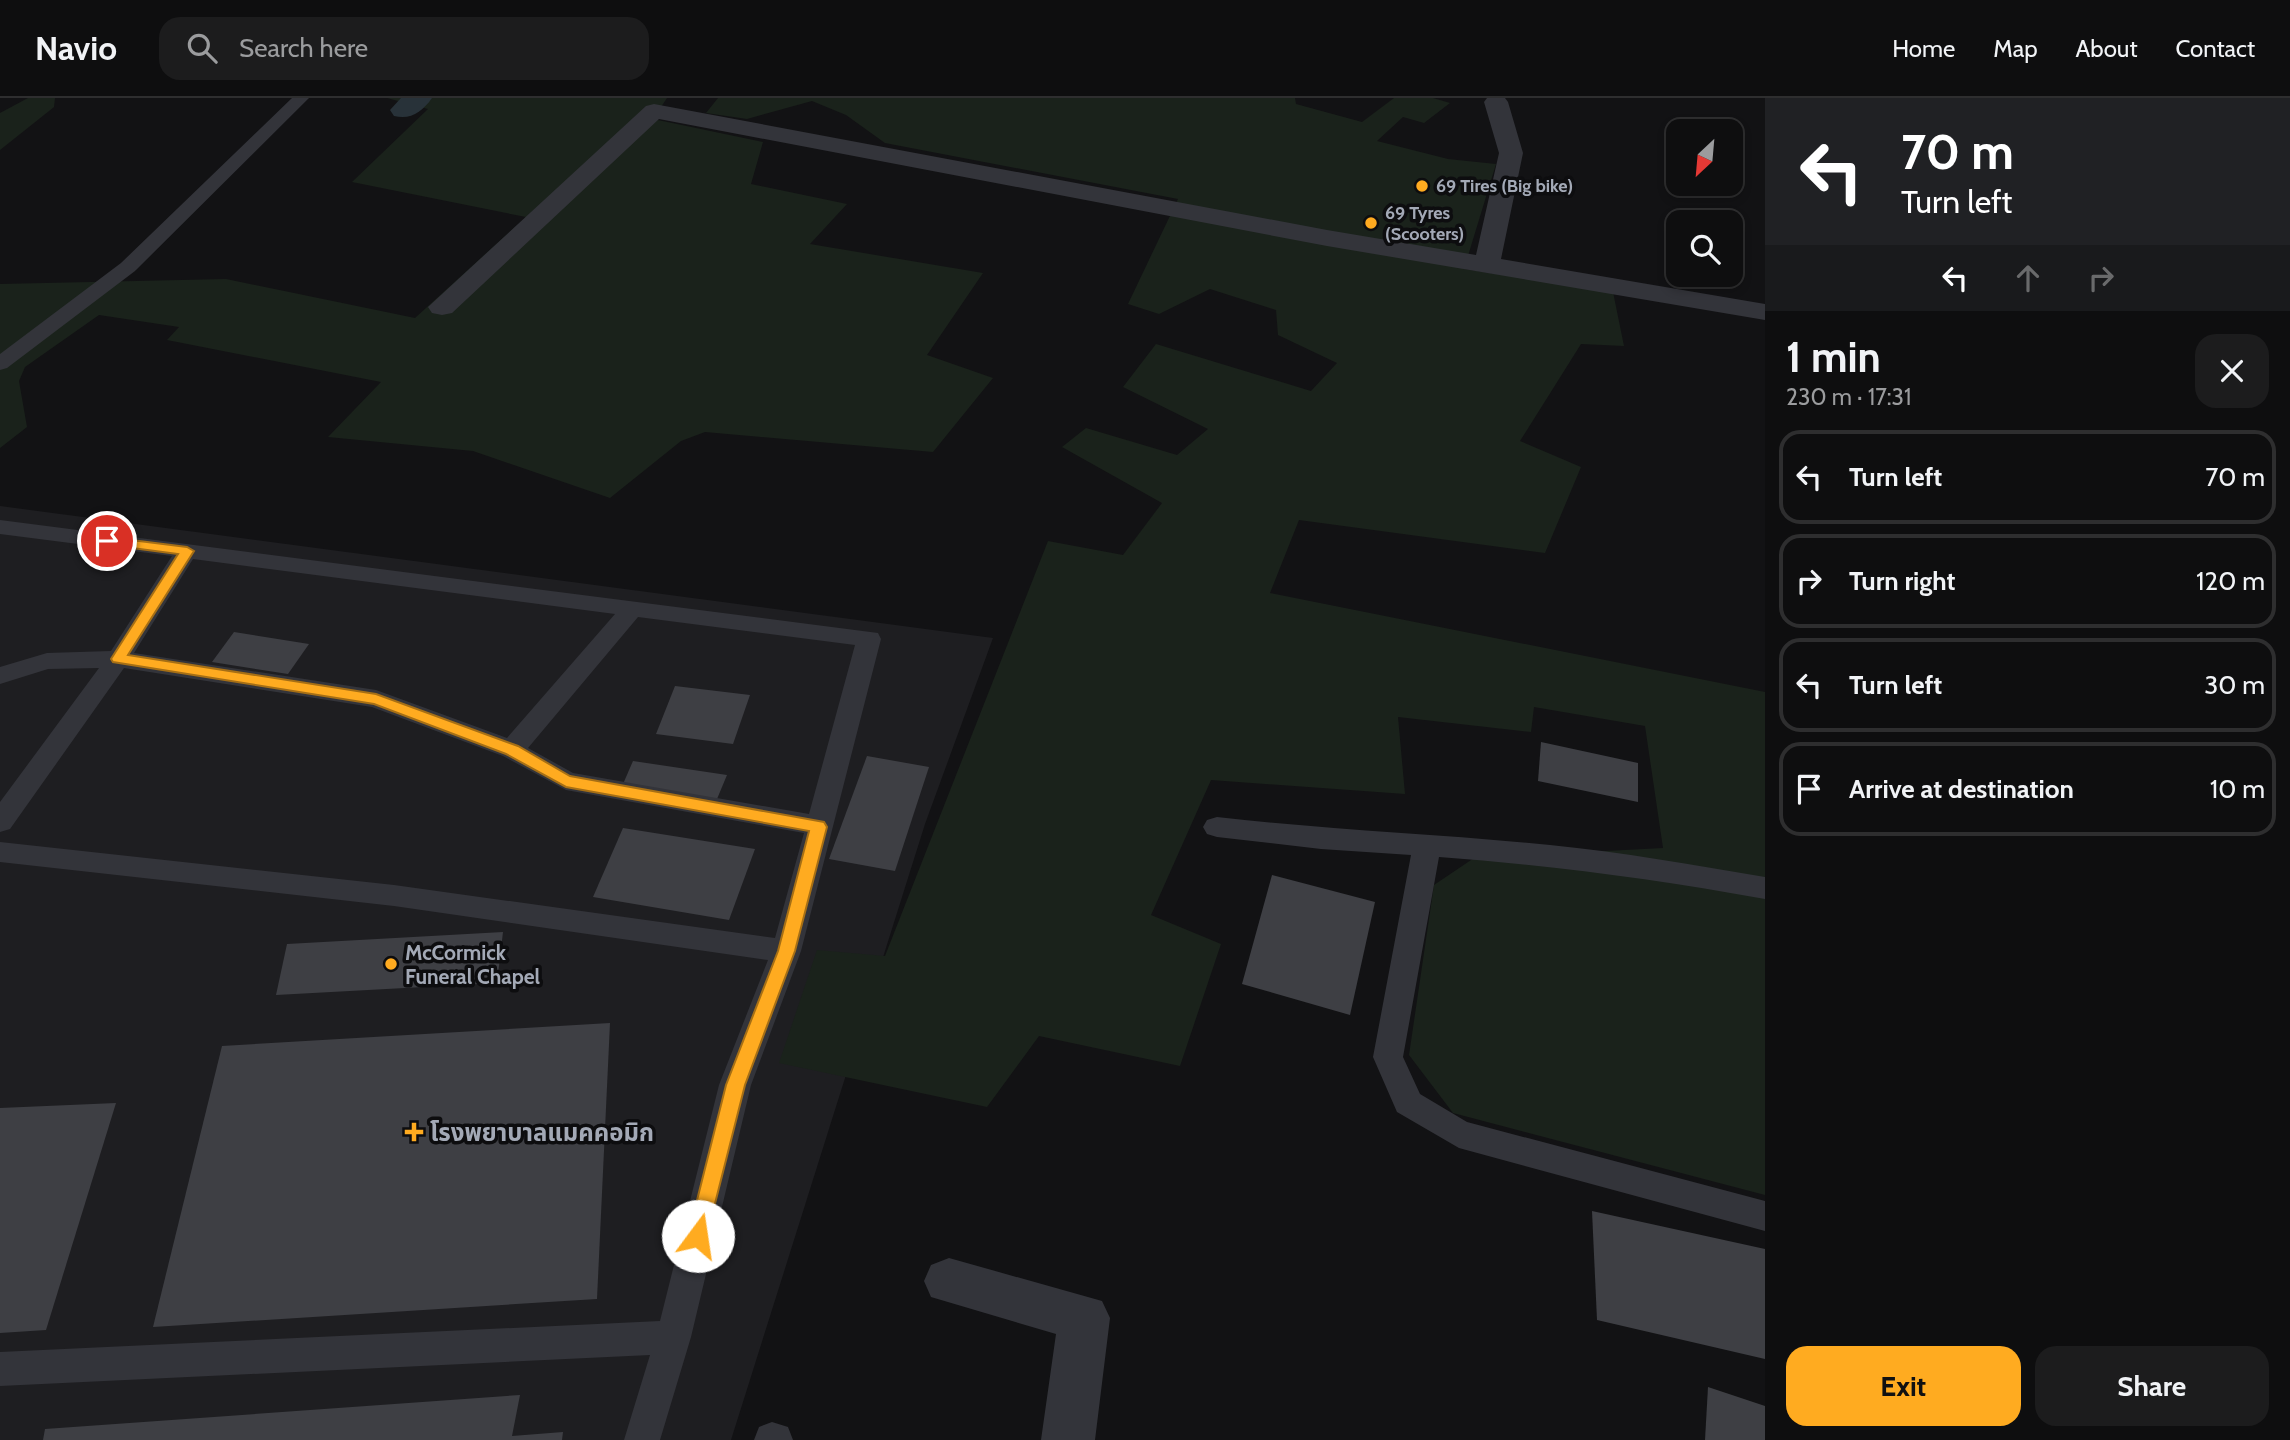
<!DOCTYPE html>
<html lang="en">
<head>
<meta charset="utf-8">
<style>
	:root { --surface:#0e0e0f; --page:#1c1c1d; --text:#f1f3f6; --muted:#9b9c9e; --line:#2e2e2f; --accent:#ffab20 }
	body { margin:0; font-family:Cabin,"Noto Sans Thai",sans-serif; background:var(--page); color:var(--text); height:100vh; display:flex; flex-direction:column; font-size:26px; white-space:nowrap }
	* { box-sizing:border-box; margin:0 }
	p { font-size:23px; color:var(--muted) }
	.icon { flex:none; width:38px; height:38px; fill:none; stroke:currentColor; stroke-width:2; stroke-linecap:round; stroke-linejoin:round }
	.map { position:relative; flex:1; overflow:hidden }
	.side { display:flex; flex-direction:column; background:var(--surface); width:525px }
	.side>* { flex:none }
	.banner { background:#202124; color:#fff; overflow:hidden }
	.needle { width:46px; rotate:206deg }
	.controls { position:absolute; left:1666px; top:21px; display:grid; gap:14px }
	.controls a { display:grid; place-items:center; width:77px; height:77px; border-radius:14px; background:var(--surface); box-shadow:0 4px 10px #0003,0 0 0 2px var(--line); font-size:35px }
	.pin { position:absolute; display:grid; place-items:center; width:60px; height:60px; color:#fff; margin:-30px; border:4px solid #fff; border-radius:50%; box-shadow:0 2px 7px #0007 }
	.me { position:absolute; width:77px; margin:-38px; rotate:14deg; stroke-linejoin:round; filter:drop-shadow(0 0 5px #0008) }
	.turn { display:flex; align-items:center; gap:24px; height:147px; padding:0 21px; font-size:32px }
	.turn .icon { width:91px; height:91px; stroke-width:2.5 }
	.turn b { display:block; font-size:49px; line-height:60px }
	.lanes { display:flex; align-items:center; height:66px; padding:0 21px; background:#0003; justify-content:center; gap:35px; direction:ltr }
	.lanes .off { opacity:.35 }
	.round { display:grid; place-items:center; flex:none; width:74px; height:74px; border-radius:21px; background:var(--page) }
	.head { display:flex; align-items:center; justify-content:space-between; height:119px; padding:0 21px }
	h1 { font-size:42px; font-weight:800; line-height:52px }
	.button { display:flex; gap:14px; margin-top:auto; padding:14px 21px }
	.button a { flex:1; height:80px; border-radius:21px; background:var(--accent); color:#111; font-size:28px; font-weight:800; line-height:80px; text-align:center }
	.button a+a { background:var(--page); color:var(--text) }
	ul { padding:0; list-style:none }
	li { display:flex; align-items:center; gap:21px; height:94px; margin:0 14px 10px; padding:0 7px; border:4px solid var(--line); border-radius:21px }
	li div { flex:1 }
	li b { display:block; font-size:26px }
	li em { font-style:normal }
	header { display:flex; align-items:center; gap:42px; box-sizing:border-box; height:98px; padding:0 35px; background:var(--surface); border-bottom:2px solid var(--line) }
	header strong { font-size:33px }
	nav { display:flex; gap:38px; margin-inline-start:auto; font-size:24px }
	.search { width:490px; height:63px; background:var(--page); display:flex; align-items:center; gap:18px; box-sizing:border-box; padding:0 24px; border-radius:21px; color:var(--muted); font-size:26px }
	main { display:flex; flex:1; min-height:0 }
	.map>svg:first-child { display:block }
</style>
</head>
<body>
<header>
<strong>Navio</strong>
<div class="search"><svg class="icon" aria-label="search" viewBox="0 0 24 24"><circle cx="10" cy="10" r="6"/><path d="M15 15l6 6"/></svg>Search here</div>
<nav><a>Home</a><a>Map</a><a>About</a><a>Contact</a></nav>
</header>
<main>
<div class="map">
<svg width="1765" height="1342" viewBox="0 0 1765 1342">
	<rect width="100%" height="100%" fill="#121214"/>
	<path fill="#1e1e21" d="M0 408 993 540 925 726 731 1342H0Z"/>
	<g fill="#1a221b">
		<path d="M28 0H55L54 9 0 52V15Z"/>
		<path d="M387 0H667L653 21 763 44 751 86 847 106 810 146 983 175 927 257 993 280 933 354 705 334 681 343 610 400 473 353 328 339 381 284 167 242 179 229 99 217 25 269 19 283 27 329 0 350V186L226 181 415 220 526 119 352 84 428 11Z"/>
		<path d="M718 0H1295L1296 6 1362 24 1394 0H1433L1450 5 1424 25 1403 19 1377 43 1448 61 1496 66 1464 171 1613 194 1624 248 1581 246 1520 343 1581 369 1545 455 1299 422 1270 495 1765 594V1097L1453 1015 1409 957 1434 787 1474 760 1663 750 1645 628 1534 609 1531 634 1398 619 1405 696 1211 682 1151 817 1221 846 1180 968 1039 938 987 1009 779 965 817 852 885 858 1048 443 1123 457 1162 405 1062 349 1086 330 1177 357 1208 331 1123 289 1156 246 1311 293 1337 265 1278 237 1276 212 1210 191 1159 216 1128 206 1178 101 885 45 846 17 812 3 747 21 706 15Z"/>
	</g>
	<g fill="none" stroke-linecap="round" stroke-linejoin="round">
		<path fill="#283239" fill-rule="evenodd" d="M401 0H432C422 14 411 22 394 18L390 12Z"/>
	</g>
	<g fill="#3e3f44">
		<path d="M234 534 309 546 288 576 212 564Z"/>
		<path d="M675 588 750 597 733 646 656 636Z"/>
		<path d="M1541 644 1638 665V704L1538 683Z"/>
		<path d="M867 658 929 669 895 773 829 761Z"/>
		<path d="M633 663 727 677 717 701 623 686Z"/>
		<path d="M623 730 755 751 729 822 593 799Z"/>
		<path d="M1272 777 1375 804 1350 917 1242 886Z"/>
		<path d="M503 834 497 885 276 897 287 846Z"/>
		<path d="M610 925 597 1201 153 1229 222 948Z"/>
		<path d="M116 1005 46 1232 0 1235V1010Z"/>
		<path d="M1592 1113 1765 1151V1261L1597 1222Z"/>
		<path d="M1708 1289 1765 1308V1342H1705Z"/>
		<path d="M520 1297 512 1338 563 1334 562 1342H43L45 1331Z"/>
	</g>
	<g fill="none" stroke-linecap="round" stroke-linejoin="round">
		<g fill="#33343a" fill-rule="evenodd">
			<path d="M292 0H309L135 173 7 270 0 272V256L121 165Z"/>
			<path d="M0 422 878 535 881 541 801 853 751 987 691 1239 660 1342H624L650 1257 0 1288V1254L660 1223 719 987 768 862 394 808 0 764V744L394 787 775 840 804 735 566 692 503 658 372 609 124 570 10 731 0 734V704L99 570 48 571 0 586V569L47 555 111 553 172 458 0 436ZM193 461 615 516 507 640 376 592 134 555ZM638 519 855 547 809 716 573 675 528 650Z"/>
			<path d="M1217 719C1328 732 1439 736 1550 747 1622 754 1694 767 1765 779V801C1656 781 1549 767 1439 759L1403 959 1420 996 1467 1024 1765 1103V1133L1459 1050 1397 1014 1373 959 1411 757 1321 751 1217 739 1207 736 1203 729 1207 722Z"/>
			<path d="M772 1324 788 1329 793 1342H754L759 1329Z"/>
		</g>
		<g fill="#33343a" fill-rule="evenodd">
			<path d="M1487 0H1505L1508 4 1523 55 1501 161 1765 206V222L1327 148 659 21 452 215 442 217 432 215 428 209 646 8 654 6 1327 132 1476 157 1499 55 1484 4Z"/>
			<path d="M949 1160 1102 1203 1110 1220 1095 1342H1041L1056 1236 931 1199 924 1183 931 1167Z"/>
		</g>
	</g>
	<path fill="#ffab20" stroke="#a66f15" stroke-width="2" d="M107 439 187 449 194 453 128 557 376 596 518 648 570 678 824 724 827 729 795 853 745 987 705 1145 698 1148 691 1145 688 1138 726 987 778 853 809 733 566 689 506 656 374 606 113 564 111 561 178 456 102 446V440Z"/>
	<g fill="#ffab20" stroke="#0d0d0f" stroke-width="2.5">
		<circle cx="1422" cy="88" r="7"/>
		<circle cx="1371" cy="125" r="7"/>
		<circle cx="391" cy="866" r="7"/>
		<path d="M410.5 1023.5h7v7h7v7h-7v7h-7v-7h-7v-7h7z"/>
	</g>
	<g text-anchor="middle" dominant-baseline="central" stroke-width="7" stroke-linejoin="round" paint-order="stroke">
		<g font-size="18" font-weight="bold" fill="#a3a9b6" stroke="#0d0d0f" text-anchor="start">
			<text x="1436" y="88">69 Tires (Big bike)</text>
			<text x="1385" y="115">69 Tyres<tspan x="1385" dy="21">(Scooters)</tspan></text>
		</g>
		<g font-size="21" font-weight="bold" fill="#a3a9b6" stroke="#0d0d0f" text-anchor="start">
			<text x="405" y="854">McCormick<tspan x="405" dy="24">Funeral Chapel</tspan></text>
		</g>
		<g font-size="24" font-weight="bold" fill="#a3a9b6" stroke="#0d0d0f" text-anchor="start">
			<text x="430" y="1034">โรงพยาบาลแมคคอมิก</text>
		</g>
	</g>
</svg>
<div class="controls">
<a><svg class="needle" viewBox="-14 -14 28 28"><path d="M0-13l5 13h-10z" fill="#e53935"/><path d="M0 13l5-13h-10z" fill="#9b9c9e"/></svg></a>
<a><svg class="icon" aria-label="search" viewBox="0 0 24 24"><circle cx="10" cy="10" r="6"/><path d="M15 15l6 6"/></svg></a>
</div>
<div class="pin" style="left:107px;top:443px;background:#d93025"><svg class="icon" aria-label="arrive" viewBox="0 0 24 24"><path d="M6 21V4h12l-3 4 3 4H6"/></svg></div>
<svg class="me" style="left:698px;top:1138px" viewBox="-20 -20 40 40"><circle r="19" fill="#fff"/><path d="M0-13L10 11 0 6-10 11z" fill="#ffab20"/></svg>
</div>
<section class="side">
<div class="banner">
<div class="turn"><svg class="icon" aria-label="left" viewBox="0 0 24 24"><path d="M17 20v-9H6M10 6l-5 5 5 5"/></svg><div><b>70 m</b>Turn left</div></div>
<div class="lanes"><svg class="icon" aria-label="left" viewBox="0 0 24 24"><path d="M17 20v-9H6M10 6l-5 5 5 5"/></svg><svg class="icon off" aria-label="ahead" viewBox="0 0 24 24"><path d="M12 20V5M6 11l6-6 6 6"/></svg><svg class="icon off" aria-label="right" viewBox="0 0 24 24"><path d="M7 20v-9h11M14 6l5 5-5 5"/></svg></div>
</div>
<div class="head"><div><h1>1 min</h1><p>230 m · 17:31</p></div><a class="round"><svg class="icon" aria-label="close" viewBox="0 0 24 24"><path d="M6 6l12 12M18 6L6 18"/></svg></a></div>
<ul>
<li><svg class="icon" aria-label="left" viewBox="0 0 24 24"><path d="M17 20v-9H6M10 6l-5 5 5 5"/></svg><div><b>Turn left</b></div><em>70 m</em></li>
<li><svg class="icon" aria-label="right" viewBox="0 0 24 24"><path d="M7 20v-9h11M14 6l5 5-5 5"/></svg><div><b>Turn right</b></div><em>120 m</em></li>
<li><svg class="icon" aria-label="left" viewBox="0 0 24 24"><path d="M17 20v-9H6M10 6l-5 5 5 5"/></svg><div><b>Turn left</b></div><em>30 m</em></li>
<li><svg class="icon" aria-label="arrive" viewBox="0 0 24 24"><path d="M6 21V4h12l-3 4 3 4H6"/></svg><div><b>Arrive at destination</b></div><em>10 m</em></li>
</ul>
<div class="button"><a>Exit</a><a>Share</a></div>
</section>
</main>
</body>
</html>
